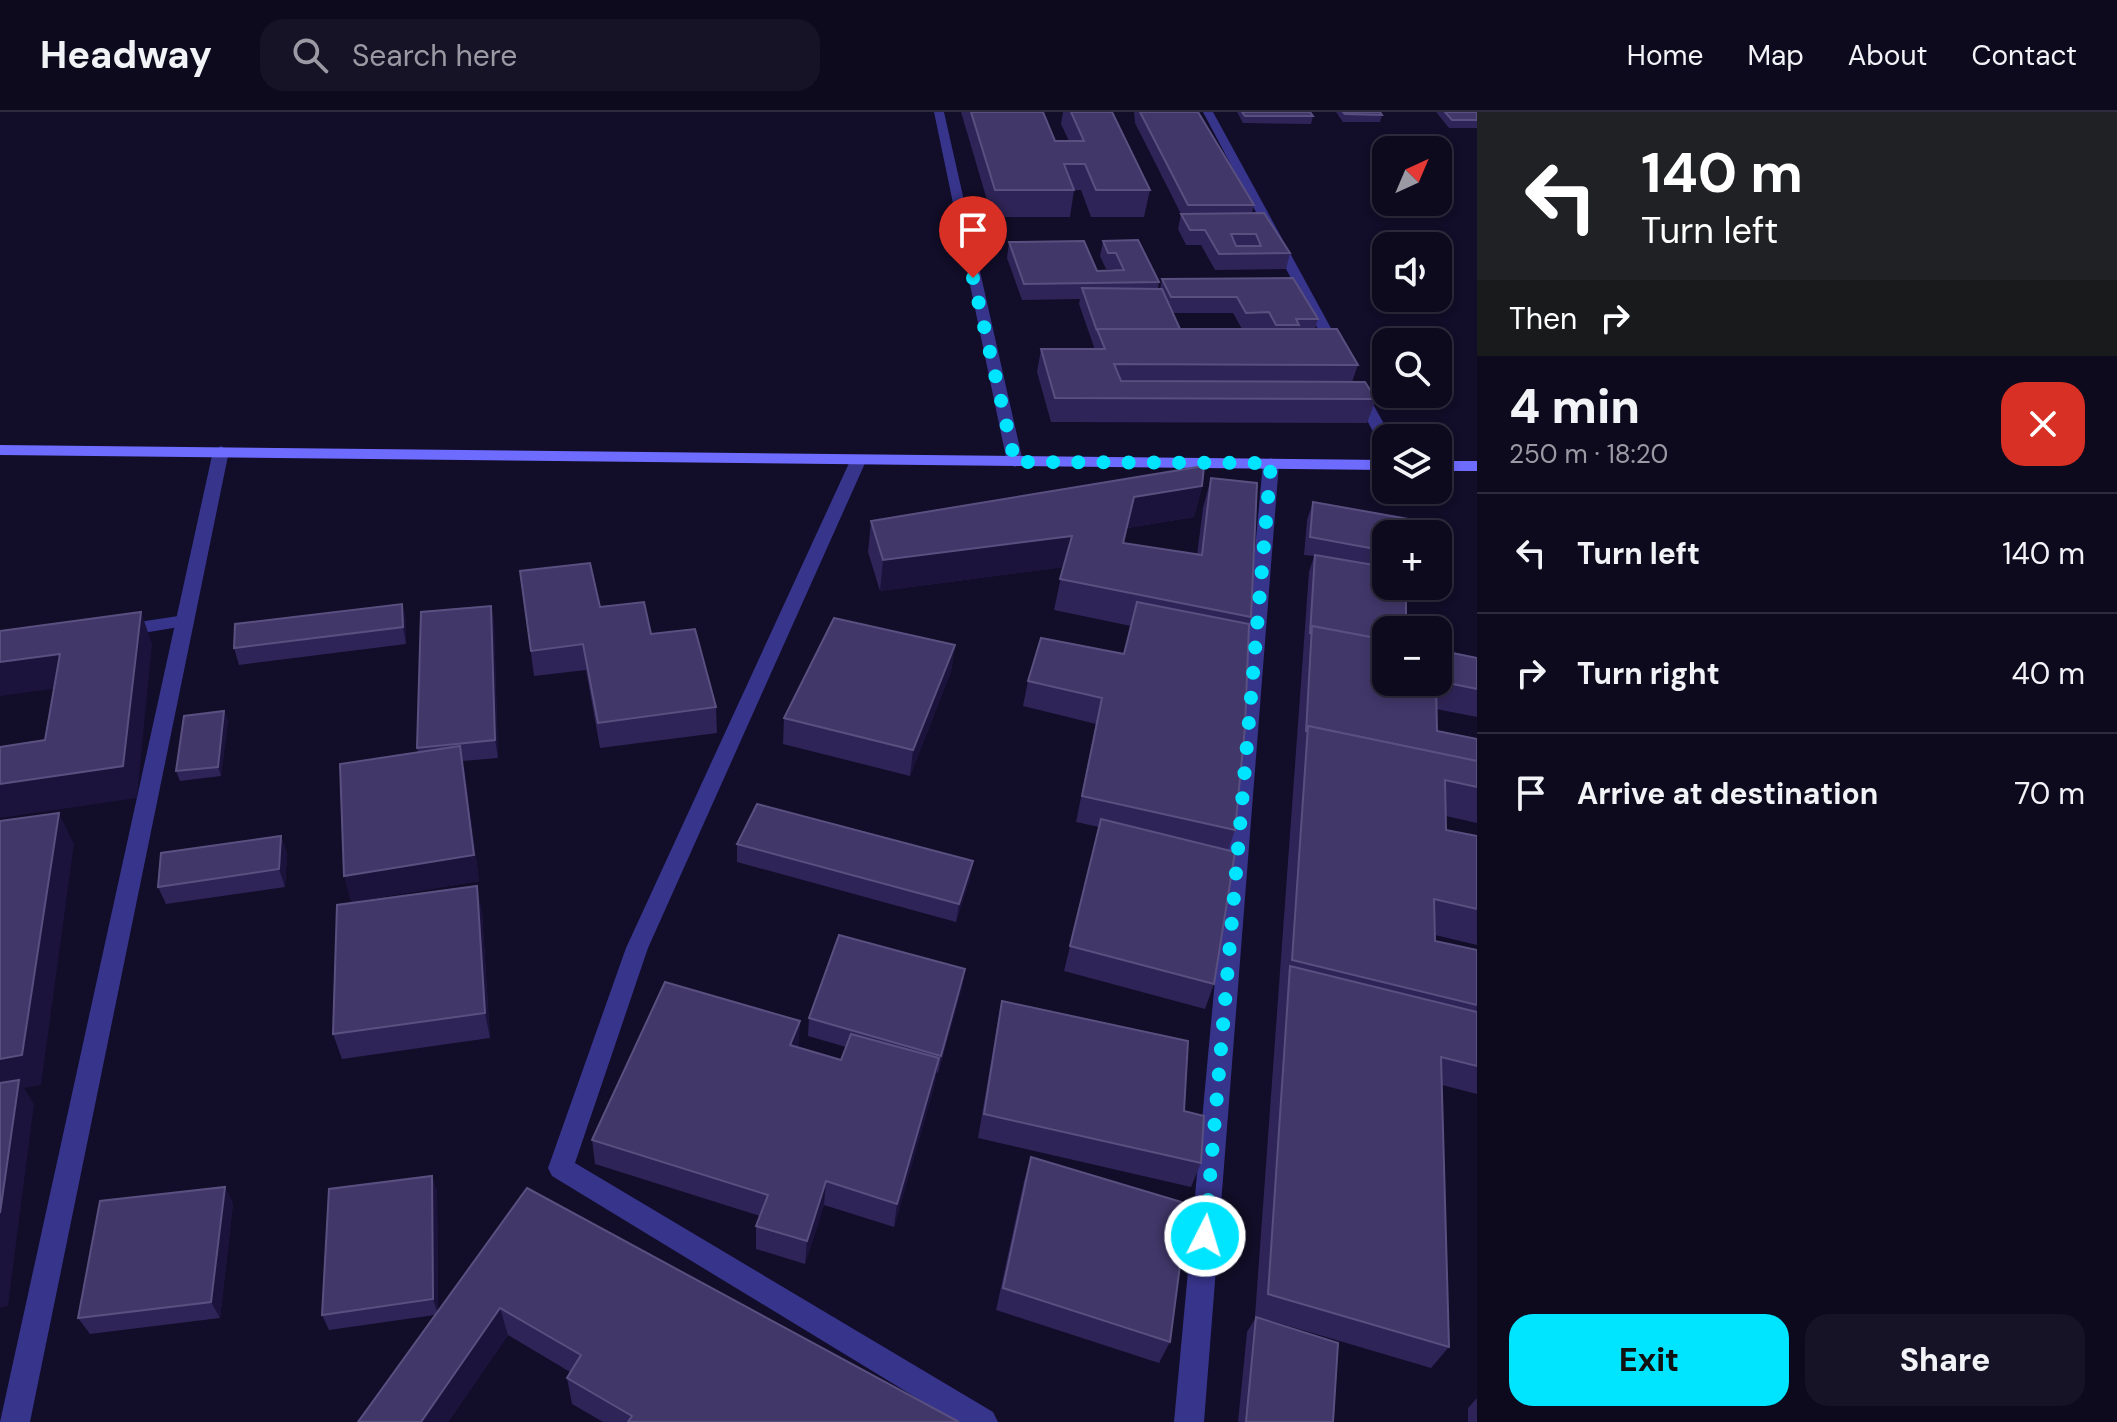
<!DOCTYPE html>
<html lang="en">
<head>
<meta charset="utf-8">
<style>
	:root { --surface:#0e0a1e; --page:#171327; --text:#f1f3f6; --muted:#9b9aa4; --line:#2e2b3c; --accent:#00e5ff }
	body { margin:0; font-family:"DM Sans",sans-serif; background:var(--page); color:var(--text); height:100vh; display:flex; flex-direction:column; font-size:30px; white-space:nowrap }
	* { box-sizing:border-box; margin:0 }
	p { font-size:26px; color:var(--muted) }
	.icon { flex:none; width:44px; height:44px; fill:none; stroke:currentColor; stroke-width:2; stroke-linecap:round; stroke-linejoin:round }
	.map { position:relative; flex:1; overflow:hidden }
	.details { display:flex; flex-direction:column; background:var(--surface); width:640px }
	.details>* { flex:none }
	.guide { background:#202124; color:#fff; overflow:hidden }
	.needle { width:52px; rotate:44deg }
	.fabs { position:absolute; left:1372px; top:24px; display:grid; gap:16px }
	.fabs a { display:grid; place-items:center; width:80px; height:80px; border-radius:16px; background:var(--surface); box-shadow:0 4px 12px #0003,0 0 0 2px var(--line); font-size:40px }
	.pin { position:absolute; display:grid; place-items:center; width:68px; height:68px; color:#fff; margin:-82px -34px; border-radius:50% 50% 50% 0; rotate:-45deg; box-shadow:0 0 8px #0007 }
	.pin .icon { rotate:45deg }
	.me { position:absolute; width:88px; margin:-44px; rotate:5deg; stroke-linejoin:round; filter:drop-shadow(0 0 6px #0008) }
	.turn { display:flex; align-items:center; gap:28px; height:168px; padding:0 32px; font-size:36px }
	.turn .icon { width:104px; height:104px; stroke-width:2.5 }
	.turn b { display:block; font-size:56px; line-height:68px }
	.then { display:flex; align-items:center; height:76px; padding:0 32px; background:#0003; gap:16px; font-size:30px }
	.round { display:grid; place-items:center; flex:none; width:84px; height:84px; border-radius:24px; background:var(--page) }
	.overview { display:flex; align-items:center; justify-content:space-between; height:136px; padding:0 32px }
	h1 { font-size:48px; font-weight:800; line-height:60px }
	.action { display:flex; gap:16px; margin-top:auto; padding:16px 32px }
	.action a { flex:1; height:92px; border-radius:24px; background:var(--accent); color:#111; font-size:32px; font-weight:800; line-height:92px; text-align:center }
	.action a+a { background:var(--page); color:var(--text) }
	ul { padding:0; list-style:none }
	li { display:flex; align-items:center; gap:24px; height:120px; padding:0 32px; border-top:2px solid var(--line) }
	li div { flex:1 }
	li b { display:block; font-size:30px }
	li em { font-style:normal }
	header { display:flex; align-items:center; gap:48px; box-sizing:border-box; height:112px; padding:0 40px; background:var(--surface); border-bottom:2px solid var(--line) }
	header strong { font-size:38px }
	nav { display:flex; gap:44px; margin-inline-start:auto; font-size:28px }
	.search { width:560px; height:72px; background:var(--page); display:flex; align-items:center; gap:20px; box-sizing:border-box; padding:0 28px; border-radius:24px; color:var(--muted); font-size:30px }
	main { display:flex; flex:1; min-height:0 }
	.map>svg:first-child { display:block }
</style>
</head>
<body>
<header>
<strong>Headway</strong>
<div class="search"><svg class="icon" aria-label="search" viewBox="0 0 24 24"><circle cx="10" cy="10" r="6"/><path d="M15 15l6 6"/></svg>Search here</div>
<nav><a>Home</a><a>Map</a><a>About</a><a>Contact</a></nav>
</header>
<main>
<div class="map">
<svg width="1477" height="1310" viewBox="0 0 1477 1310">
	<rect width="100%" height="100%" fill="#120d28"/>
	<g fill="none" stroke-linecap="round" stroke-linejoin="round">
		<path fill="#37348b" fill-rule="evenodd" d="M185 503 191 505 194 509 191 513 119 525 110 519 119 513Z"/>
		<g fill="#37348b" fill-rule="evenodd">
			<path d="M934 0H944L1023 350 1015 355 1007 350Z"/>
			<path d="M1203 0H1213L1344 240 1342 243 1330 240Z"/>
			<path d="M1358 274 1365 278 1392 326H1386V334L1378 329 1351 278Z"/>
			<path d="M221 334 229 339 30 1310H0L213 339Z"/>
			<path d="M858 344 866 349 648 836 575 1051 993 1300 998 1310H956L552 1064 548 1056 626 836 850 349Z"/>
			<path d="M1271 346 1279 351 1204 1310H1174L1263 351Z"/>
		</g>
		<g fill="#6e6bff" fill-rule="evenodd">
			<path d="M0 333 1386 348V358L0 343Z"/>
			<rect x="1438" y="349" width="39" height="10"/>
		</g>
	</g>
	<g fill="#2f2457" fill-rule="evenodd">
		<path d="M961 0H1043L1055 29H1069L1061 12 1063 0H1112L1150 78 1144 105H1091L1081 78H1074L1070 105H992Z"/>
		<path d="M1134 0H1198L1254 93 1252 101 1290 141 1286 157 1215 158 1201 133H1186L1178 117 1181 102 1135 11Z"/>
		<path d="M1237 0H1310L1313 4 1311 12 1243 11Z"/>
		<path d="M1336 0H1380L1382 3 1380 10H1343Z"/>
		<path d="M1436 0H1477V16H1449Z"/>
		<path d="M1103 129 1159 170 1158 177H1160L1162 167 1293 166 1318 207 1315 217 1358 253 1352 270 1376 287 1367 311 1051 310 1037 260 1041 237H1093L1094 235 1079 192 1080 187 1022 188 1007 146 1009 130 1097 159 1114 158 1113 157H1106L1100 144ZM1173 201H1233L1242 217H1180Z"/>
		<path d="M1211 366 1251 505 1249 512 1235 718 1228 739 1214 872 1205 897 1064 859 1099 715 1076 710 1096 612 1023 594 1028 569 1124 542 1131 514 1054 498 1063 455 880 479 868 440 871 409 1202 374 1194 405 1127 416 1124 431 1197 443 1203 396Z"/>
		<path d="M1313 390 1386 422V570H1438V538L1477 546V605L1436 597 1437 619 1477 627V711L1446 704V718L1477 724V833L1435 823V829L1477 838V982L1442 973 1449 1235 1431 1256 1255 1204 1309 460 1314 444 1304 443 1307 408Z"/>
		<path d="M520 459 600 495 651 522 716 595 717 621 600 636 586 558 534 564Z"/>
		<path d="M402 492 406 509V532L239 553 234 536Z"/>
		<path d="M491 494 494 511 498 646 463 649 479 769 351 790 418 640 417 636Z"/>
		<path d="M955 533 951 559 910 664 783 632 784 606Z"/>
		<path d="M228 608 221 664 180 669 176 659Z"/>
		<path d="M281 724 287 742 285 775 166 792 158 775Z"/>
		<path d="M737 732 970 766 956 810 737 750Z"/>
		<path d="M482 800 490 926 342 947 333 922Z"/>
		<path d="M965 857 962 875 938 961 936 960 935 971 894 1115 824 1093 805 1152 756 1137V1114L760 1104 595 1052 592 1028 800 909 798 935 841 948 846 935 808 924 809 906Z"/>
		<path d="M1002 889 1184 999 1201 1051 1191 1075 978 1026 997 914Z"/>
		<path d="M1031 1045 1170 1230 1159 1251 996 1198 1024 1069Z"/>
		<path d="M432 1064 437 1080 438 1200 527 1076 959 1310H603L572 1292 567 1266 570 1260 508 1223 448 1310H358L435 1203 329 1218 322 1203Z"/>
		<path d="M233 1091 220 1206 90 1222 78 1206Z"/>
		<path d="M1256 1205 1333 1310H1238L1247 1220Z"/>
		<path d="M1477 1286V1310H1468V1296Z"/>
	</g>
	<g fill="#1c133c">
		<path d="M1202 374 1194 405 1127 416 1134 385Z"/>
		<path d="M1072 424 1065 455 880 479 883 448Z"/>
		<path d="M402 492 406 509V532L403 515Z"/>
		<path d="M491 494 494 511 498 646 495 628Z"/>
		<path d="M141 500 152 532 137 686 0 706V672L123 654Z"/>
		<path d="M955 533 951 559 910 664 913 638Z"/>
		<path d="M60 542 74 574 0 584V550Z"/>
		<path d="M224 599 228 608 221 664 218 655Z"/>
		<path d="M460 634 465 659 479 769 351 790 344 764Z"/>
		<path d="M59 701 74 732 41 973 24 976 34 992 8 1194 0 1196V947Z"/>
		<path d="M281 724 287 742 285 775 279 757Z"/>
		<path d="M973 749 970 766 956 810 959 792Z"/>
		<path d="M477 774 482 800 490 926 485 901Z"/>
		<path d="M965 857 962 875 938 961 941 944Z"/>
		<path d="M800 909 798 933 789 958 790 933Z"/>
		<path d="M939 946 935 971 894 1115 897 1092Z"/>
		<path d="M432 1064 437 1080 438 1203 433 1187Z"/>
		<path d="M826 1069 824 1093 805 1152 807 1129Z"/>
		<path d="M225 1075 233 1091 220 1206 211 1190Z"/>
		<path d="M500 1196 508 1223 448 1310H421Z"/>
	</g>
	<g fill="#413769" stroke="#595080" stroke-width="2" fill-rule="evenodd">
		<path d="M971 0H1043L1055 29H1084L1071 0H1112L1150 78H1096L1085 52H1064L1074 78H995Z"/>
		<path d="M1140 0H1198L1254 93H1188Z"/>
		<path d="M1242 0H1310L1313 4H1245Z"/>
		<path d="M1343 0H1380L1382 3 1345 2Z"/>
		<path d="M1445 0H1477V8H1452Z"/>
		<path d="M1264 101 1290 141 1219 142 1205 118H1190L1181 102ZM1231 122H1256L1261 134H1236Z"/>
		<path d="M1138 128 1159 170 1024 172 1009 130 1084 129 1097 159 1124 158 1116 141H1108L1103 129Z"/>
		<path d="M1293 166 1318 207H1296L1299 213H1276L1269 200 1246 201 1237 185H1171L1162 167Z"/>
		<path d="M1082 176 1162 177 1180 217H1097V219Z"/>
		<path d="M1097 217H1337L1358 253 1114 252 1121 269 1365 270 1376 287 1055 286 1041 237H1105Z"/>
		<path d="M1204 354 1202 374 1134 385 1123 431 1202 443 1211 366 1257 371 1251 505 1060 467 1072 424 883 448 871 409Z"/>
		<path d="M1313 390 1437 412 1438 422H1386V439L1310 425Z"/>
		<path d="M1315 443 1386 455V474H1406V518H1386V528L1312 514 1310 522Z"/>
		<path d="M590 451 600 495 644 490 651 522 695 517 716 595 598 611 583 532 531 539 520 459Z"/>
		<path d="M1137 490 1249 512 1245 615 1235 718 1082 684 1102 586 1028 569 1041 526 1124 542Z"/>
		<path d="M402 492 403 515 234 536 235 512Z"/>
		<path d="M491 494 495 628 417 636 421 500Z"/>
		<path d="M141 500 123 654 0 672V635L45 628 60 542 0 550V519Z"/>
		<path d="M834 506 955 533 913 638 784 606Z"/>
		<path d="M1312 514 1386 528V570H1436L1437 619 1477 627V649L1308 614 1306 620Z"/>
		<path d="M1438 538 1477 546V577L1438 569Z"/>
		<path d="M224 599 218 655 176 659 184 604Z"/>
		<path d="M1308 614 1477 649V675L1445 668 1446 718 1477 724V797L1434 787 1435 829 1477 838V893L1292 848Z"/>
		<path d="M460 634 474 743 344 764 340 652Z"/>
		<path d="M757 692 973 749 959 792 737 732Z"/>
		<path d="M59 701 22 943 0 947V709Z"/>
		<path d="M1101 707 1235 740 1214 872 1070 834Z"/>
		<path d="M281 724 279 757 158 775 161 741Z"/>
		<path d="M477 774 485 901 333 922 337 793Z"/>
		<path d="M839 823 965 857 941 944 809 906Z"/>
		<path d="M1290 854 1477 900V954L1441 945 1449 1235 1268 1182Z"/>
		<path d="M665 870 800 909 790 933 841 948 851 922 939 946 897 1092 826 1069 807 1129 756 1114 768 1083 592 1028Z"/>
		<path d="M1002 889 1188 929 1184 999 1204 1004 1201 1051 984 1002Z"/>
		<path d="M19 968 0 1101V971Z"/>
		<path d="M1031 1045 1188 1092 1170 1230 1003 1176Z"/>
		<path d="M432 1064 433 1187 322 1203 329 1077Z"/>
		<path d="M225 1075 211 1190 78 1206 100 1089Z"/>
		<path d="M527 1076 959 1310H628L632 1304 567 1266 581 1243 500 1196 421 1310H358Z"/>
		<path d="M1256 1205 1338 1231 1333 1310H1246Z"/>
	</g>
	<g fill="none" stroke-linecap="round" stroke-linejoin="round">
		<path stroke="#00e5ff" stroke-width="14" stroke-dasharray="0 25.2" d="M973 166 1015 350 1271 351 1205 1124"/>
	</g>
</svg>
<div class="fabs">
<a><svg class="needle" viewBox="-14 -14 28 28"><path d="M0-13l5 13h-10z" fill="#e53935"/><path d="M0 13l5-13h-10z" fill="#9b9aa4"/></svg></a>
<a><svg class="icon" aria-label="sound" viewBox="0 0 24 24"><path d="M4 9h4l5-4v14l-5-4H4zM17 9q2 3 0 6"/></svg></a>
<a><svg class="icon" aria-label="search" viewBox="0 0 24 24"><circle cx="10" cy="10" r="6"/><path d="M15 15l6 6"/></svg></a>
<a><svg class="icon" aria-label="layers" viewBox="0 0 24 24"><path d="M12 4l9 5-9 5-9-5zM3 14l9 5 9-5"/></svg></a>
<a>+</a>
<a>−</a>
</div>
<div class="pin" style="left:973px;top:166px;background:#d93025"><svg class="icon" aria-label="arrive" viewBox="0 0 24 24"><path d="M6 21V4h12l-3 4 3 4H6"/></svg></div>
<svg class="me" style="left:1205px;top:1124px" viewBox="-20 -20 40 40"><circle r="17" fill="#00e5ff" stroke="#fff" stroke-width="3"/><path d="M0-11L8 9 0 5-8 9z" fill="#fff"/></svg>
</div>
<section class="details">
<div class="guide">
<div class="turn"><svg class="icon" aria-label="left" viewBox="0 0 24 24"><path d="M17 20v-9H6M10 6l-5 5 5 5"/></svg><div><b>140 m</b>Turn left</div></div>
<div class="then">Then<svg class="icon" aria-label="right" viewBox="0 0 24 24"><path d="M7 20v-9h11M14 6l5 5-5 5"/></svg></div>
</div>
<div class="overview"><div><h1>4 min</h1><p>250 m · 18:20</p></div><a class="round" style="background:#d93025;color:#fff"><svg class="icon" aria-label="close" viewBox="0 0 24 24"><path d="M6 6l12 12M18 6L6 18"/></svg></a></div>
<ul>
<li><svg class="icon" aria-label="left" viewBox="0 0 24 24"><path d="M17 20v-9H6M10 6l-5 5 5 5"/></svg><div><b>Turn left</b></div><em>140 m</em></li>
<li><svg class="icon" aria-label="right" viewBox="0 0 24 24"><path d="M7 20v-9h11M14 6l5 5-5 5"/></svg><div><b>Turn right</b></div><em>40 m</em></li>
<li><svg class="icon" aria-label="arrive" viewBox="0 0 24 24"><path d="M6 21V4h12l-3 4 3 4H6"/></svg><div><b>Arrive at destination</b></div><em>70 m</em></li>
</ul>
<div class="action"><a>Exit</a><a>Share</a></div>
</section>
</main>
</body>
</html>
